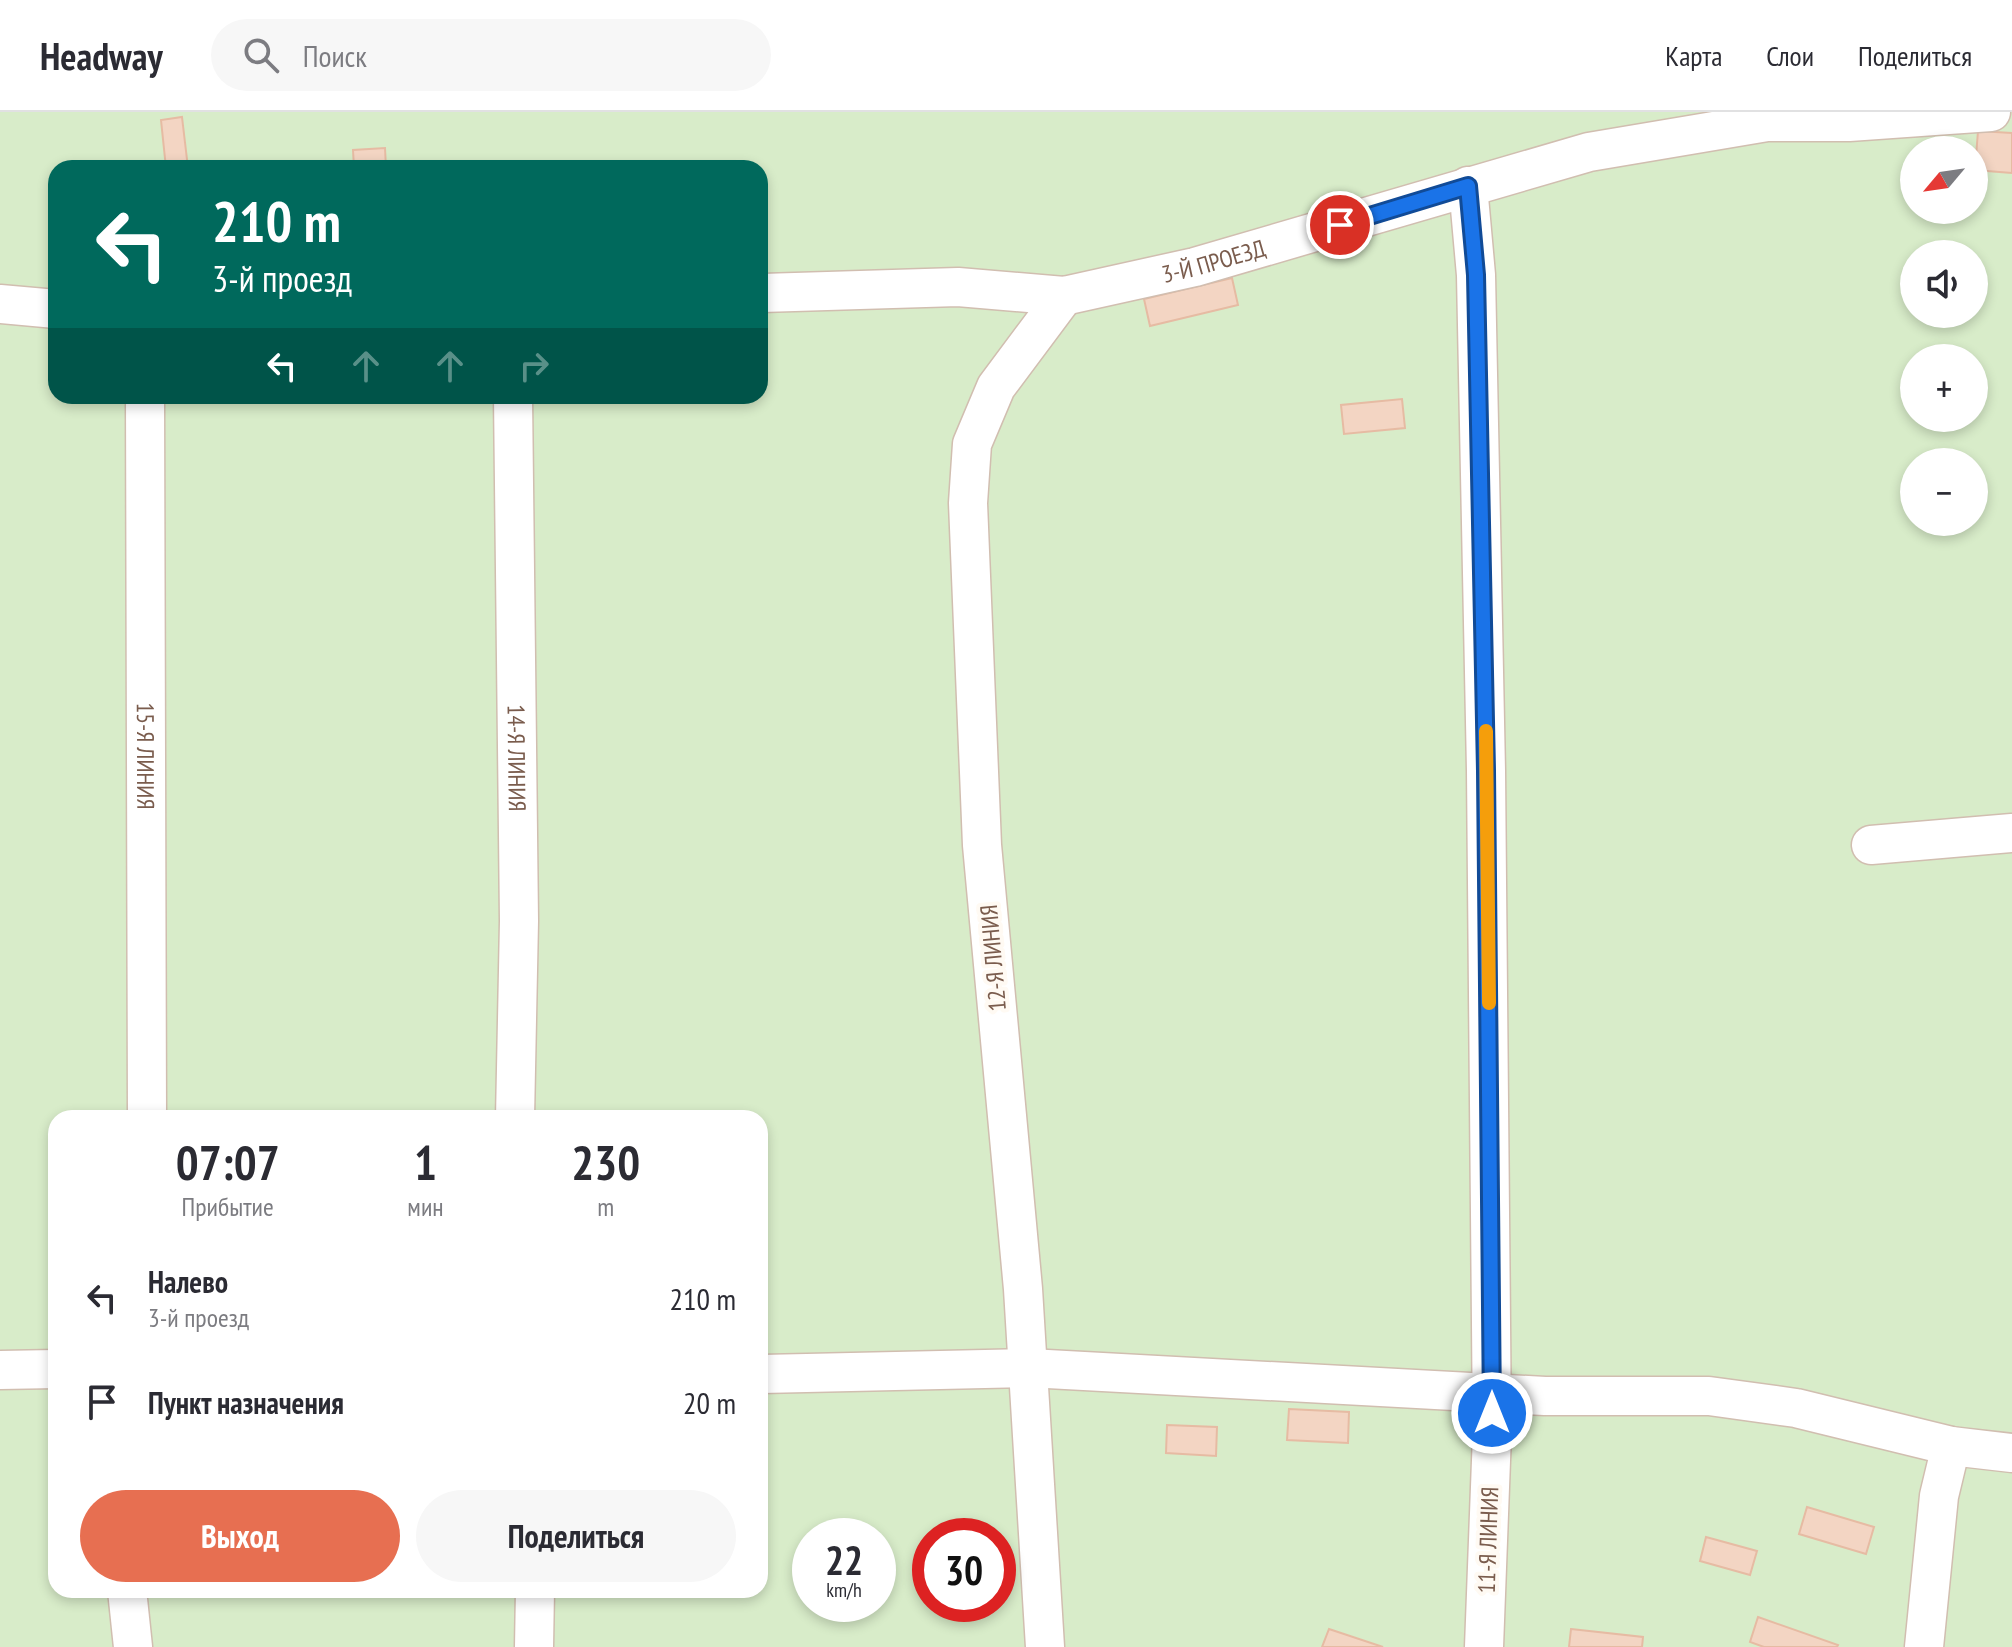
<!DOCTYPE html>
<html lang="ru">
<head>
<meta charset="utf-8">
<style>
	:root { --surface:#fff; --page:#f7f7f7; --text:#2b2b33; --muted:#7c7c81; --line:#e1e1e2; --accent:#e76f51 }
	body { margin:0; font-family:"PT Sans Narrow",sans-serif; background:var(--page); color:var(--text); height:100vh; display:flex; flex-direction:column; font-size:30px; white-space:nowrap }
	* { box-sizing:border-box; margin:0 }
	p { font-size:26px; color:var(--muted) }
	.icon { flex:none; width:44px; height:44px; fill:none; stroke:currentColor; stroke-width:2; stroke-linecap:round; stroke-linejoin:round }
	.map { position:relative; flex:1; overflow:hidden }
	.side { position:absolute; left:48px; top:998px; width:720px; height:488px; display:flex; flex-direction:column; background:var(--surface); border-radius:24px; box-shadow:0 4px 12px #0003 }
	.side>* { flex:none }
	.top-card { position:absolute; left:48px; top:48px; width:720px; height:244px; border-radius:24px; box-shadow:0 4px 12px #0003; background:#00695c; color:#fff; overflow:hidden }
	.needle { width:52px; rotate:241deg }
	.fabs { position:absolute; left:1900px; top:24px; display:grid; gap:16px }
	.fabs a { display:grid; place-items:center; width:88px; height:88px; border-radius:50%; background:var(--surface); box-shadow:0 4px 12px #0003; font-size:40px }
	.speed { position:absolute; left:792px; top:1406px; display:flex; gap:16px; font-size:40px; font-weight:700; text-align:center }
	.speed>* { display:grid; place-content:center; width:104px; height:104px; border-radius:50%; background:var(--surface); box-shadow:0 4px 12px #0003; line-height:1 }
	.speed small { font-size:20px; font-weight:400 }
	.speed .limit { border:12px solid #d22; background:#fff; color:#111 }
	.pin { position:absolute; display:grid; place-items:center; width:68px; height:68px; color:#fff; margin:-34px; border:4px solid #fff; border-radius:50%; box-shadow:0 2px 8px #0007 }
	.me { position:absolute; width:88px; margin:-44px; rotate:0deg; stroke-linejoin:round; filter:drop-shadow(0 0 6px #0008) }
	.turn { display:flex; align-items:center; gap:28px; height:168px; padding:0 32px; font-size:36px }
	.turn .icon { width:104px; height:104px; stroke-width:2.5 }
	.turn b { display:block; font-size:56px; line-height:68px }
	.lanes { display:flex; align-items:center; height:76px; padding:0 32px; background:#0003; justify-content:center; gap:40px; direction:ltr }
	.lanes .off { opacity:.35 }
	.eta { display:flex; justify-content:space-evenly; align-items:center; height:136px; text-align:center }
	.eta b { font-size:48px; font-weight:700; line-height:56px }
	.primary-button { display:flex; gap:16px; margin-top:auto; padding:16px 32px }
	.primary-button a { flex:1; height:92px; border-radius:48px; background:var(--accent); color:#fff; font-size:32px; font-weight:700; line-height:92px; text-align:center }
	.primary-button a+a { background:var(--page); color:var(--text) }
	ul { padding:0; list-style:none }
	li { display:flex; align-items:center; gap:24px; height:104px; padding:0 32px }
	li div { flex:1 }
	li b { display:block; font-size:30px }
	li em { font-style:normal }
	header { display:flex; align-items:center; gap:48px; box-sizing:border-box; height:112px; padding:0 40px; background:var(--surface); border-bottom:2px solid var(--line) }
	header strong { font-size:38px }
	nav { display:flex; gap:44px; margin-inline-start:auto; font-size:28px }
	.search { width:560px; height:72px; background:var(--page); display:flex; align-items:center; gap:20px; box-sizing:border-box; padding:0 28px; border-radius:44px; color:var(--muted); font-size:30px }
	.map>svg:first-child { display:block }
</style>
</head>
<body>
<header>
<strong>Headway</strong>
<div class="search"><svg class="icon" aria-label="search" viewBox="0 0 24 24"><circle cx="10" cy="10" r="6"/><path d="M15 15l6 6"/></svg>Поиск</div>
<nav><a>Карта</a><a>Слои</a><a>Поделиться</a></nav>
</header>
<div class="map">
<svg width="2012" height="1535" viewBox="0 0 2012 1535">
	<rect width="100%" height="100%" fill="#fdf6ec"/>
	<path fill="#d8ecc9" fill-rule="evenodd" d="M0 0H2012V1535H0ZM1914 38H1974V98H1914ZM56 56H760V284H56ZM1914 142H1974V202H1914ZM1914 246H1974V306H1914ZM1914 350H1974V410H1914ZM56 1006H760V1478H56ZM810 1424H878V1492H810ZM930 1424H998V1492H930Z"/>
	<g fill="#f3d5c3" stroke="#e6bba3" stroke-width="2">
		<path d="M182 5 188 56H166L161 8Z"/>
		<path d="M1978 19 2012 21V61L1975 58Z"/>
		<path d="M385 36 386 56H354L353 38Z"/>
		<path d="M1232 166 1238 193 1150 214 1144 187Z"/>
		<path d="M1402 287 1405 316 1344 322 1341 293Z"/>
		<path d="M1289 1297 1349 1300 1348 1331 1287 1328Z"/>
		<path d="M1167 1313 1217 1315 1216 1344 1166 1341Z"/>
		<path d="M1807 1395 1874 1415 1866 1442 1799 1422Z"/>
		<path d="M1706 1425 1757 1439 1750 1463 1700 1449Z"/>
		<path d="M1758 1505 1838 1533 1837 1535H1764L1750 1530Z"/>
		<path d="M1329 1517 1383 1535H1322Z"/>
		<path d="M1571 1517 1643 1525 1642 1535H1569Z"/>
	</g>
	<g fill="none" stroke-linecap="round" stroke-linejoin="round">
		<g stroke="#d1beb0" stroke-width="41">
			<g id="street">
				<path d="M1468 74 1476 163 1486 659 1492 1322 1484 1535"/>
				<path id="s1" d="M760 181 958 175 1064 184 1195 155 1589 40 1767 10H1849L1991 0"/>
				<path d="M0 192 56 197"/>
				<path id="s2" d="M145 284 147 1006"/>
				<path id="s3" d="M513 284 519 809 515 1006"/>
				<path d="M1871 733 2012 721"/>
				<path d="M0 1258 56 1257"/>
				<path d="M760 1262 1029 1256 1545 1284H1709L1796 1296 1951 1334 2012 1341"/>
				<path d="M127 1478 133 1535"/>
				<path d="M534 1535 535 1478"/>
				<path d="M1045 1535 1023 1177 982 733 968 391 972 332 996 275 1064 184"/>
				<path d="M1924 1535 1939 1384 1951 1334"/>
			</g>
		</g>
		<use href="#street" stroke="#fff" stroke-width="38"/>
	</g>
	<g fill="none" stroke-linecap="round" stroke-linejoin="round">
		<g stroke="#114b97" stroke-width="20">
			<path id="route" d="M1340 113 1468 74 1476 163 1486 659 1492 1301"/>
		</g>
		<use href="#route" stroke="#1a73e8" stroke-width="14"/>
		<path stroke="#f59e0b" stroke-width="14" d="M1486 619 1489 891"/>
	</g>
	<g text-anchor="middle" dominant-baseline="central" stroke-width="8" stroke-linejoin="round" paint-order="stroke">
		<g font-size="24" fill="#7a5c4d" stroke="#fffaf3">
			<text stroke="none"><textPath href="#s1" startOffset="458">3-Й ПРОЕЗД</textPath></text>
			<text stroke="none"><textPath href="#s2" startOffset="360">15-Я ЛИНИЯ</textPath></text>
			<text stroke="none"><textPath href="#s3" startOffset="362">14-Я ЛИНИЯ</textPath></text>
			<text transform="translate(993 846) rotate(-95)">12-Я ЛИНИЯ</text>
			<text transform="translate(1488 1428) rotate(-88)">11-Я ЛИНИЯ</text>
		</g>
	</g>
</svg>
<div class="fabs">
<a><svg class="needle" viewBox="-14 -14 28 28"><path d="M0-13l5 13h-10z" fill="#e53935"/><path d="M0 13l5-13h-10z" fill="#7c7c81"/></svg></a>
<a><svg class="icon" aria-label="sound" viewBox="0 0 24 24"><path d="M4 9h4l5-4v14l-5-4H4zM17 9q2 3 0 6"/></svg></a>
<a>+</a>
<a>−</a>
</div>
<div class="speed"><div>22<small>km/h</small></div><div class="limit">30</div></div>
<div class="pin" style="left:1340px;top:113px;background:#d93025"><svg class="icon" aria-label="arrive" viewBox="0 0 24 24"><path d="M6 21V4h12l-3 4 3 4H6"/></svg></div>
<svg class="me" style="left:1492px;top:1301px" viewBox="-20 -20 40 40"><circle r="17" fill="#1a73e8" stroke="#fff" stroke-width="3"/><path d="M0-11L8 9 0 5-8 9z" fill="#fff"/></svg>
<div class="top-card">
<div class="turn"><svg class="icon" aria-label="left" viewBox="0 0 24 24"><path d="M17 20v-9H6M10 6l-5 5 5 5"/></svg><div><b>210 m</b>3-й проезд</div></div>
<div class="lanes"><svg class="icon" aria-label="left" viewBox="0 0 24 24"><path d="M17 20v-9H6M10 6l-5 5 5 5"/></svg><svg class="icon off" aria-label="ahead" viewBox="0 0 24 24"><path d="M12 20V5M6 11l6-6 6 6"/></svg><svg class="icon off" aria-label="ahead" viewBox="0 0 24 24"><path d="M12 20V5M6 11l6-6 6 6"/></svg><svg class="icon off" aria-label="right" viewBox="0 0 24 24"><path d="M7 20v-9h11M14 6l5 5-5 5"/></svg></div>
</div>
<section class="side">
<div class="eta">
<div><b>07:07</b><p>Прибытие</p></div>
<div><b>1</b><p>мин</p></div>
<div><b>230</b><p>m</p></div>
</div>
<ul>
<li><svg class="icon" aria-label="left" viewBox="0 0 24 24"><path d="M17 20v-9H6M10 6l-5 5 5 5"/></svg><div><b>Налево</b><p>3-й проезд</p></div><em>210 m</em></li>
<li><svg class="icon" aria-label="arrive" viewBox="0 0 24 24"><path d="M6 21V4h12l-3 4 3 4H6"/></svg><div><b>Пункт назначения</b></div><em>20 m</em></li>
</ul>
<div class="primary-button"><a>Выход</a><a>Поделиться</a></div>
</section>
</div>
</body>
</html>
